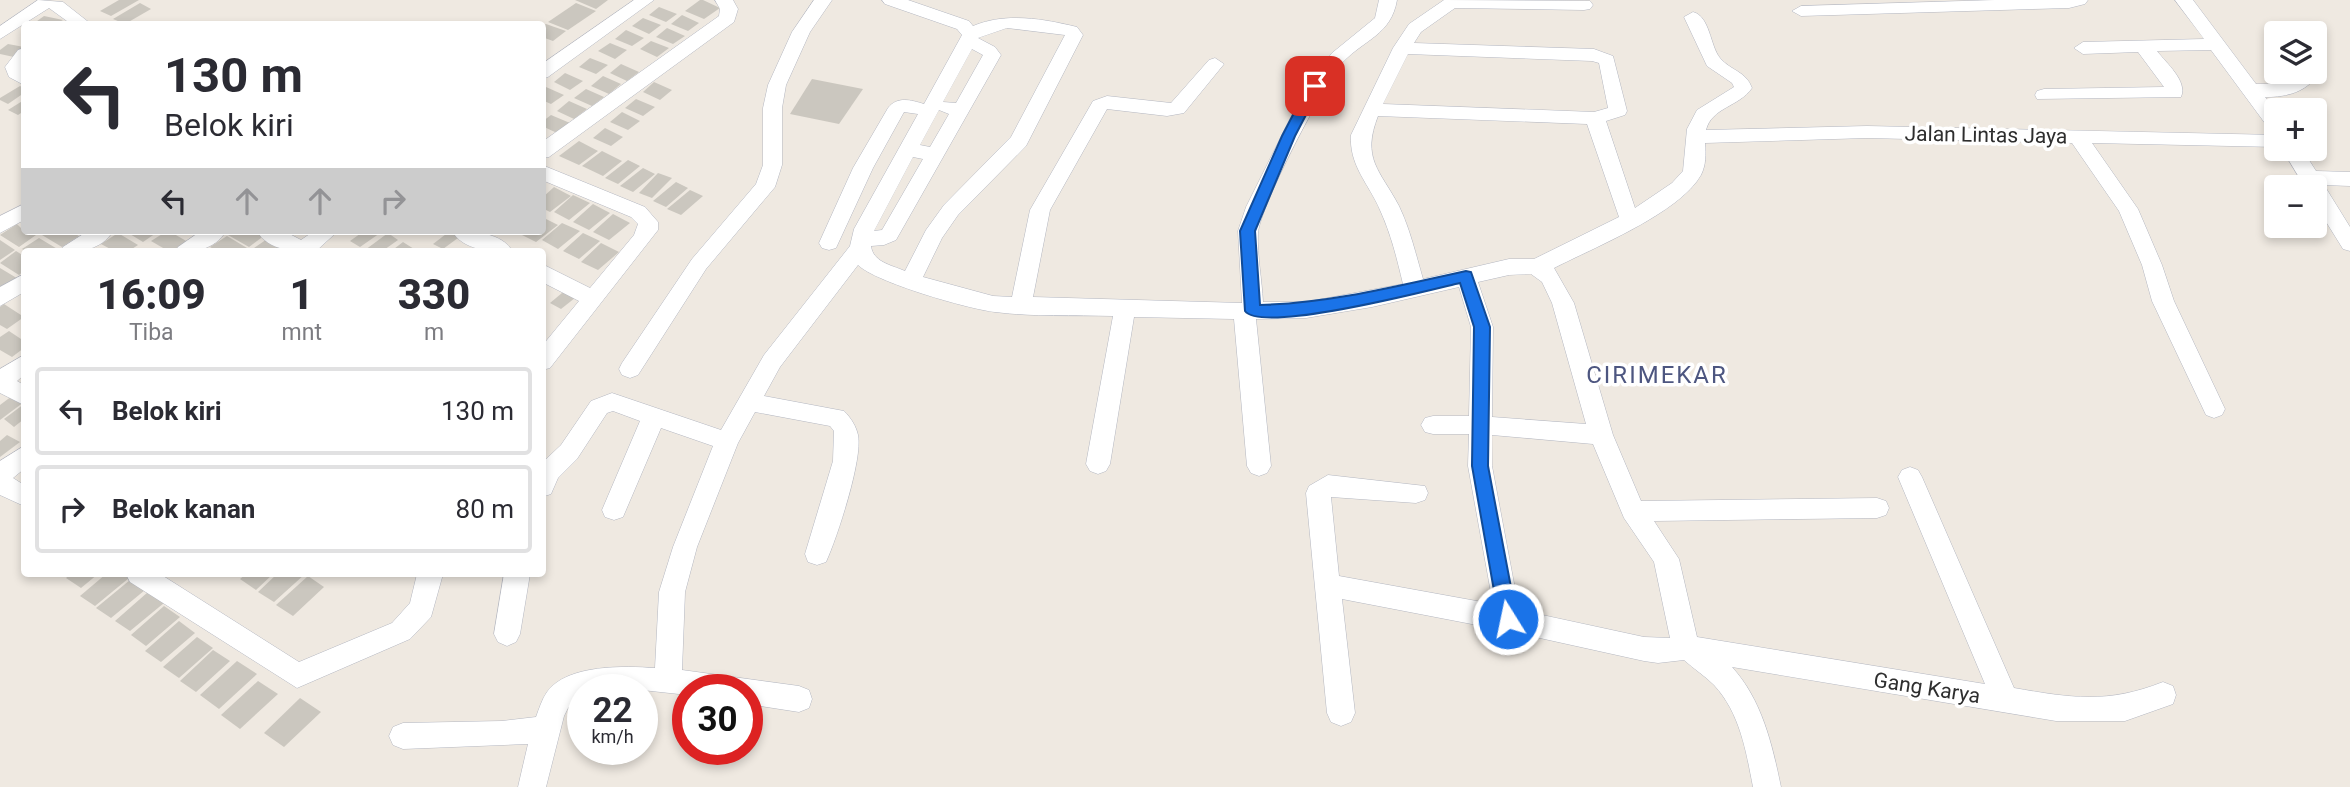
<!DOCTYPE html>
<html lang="id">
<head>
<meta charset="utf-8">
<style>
	:root { --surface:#fff; --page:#f2f2f3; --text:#2b2b33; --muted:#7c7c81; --line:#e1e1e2 }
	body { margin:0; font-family:Roboto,sans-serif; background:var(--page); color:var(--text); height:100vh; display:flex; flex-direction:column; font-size:26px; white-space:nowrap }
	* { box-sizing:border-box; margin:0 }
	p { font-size:23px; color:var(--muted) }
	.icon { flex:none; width:38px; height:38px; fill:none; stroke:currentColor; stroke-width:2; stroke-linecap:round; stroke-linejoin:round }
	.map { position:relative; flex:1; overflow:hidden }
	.details { position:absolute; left:21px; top:248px; width:525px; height:329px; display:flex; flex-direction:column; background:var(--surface); border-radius:7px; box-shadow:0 4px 10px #0003 }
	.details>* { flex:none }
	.hud { position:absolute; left:21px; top:21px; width:525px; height:214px; border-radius:7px; box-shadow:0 4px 10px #0003; background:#fff; color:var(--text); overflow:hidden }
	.buttons { position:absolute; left:2264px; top:21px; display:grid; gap:14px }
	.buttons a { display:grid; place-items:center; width:63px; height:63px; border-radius:7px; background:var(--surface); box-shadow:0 4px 10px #0003; font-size:35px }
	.speed { position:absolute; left:567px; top:674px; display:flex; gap:14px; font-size:35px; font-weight:700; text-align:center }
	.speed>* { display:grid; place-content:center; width:91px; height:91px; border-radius:50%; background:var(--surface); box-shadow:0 4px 10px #0003; line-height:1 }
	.speed small { font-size:18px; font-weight:400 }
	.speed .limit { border:10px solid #d22; background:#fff; color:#111 }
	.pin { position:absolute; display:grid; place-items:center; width:60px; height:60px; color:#fff; margin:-30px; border-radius:14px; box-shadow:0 4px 10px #0006 }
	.me { position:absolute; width:77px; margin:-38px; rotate:350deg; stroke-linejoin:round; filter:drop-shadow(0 0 5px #0008) }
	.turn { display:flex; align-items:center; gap:24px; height:147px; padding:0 28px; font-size:32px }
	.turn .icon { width:91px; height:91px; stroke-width:2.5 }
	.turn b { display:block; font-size:49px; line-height:60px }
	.lanes { display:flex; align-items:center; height:66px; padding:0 28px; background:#0003; justify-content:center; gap:35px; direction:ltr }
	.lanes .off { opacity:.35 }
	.eta { display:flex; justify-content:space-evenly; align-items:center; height:119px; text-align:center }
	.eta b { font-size:42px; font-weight:800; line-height:49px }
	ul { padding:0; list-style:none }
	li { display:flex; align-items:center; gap:21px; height:88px; margin:0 14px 10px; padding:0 14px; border:4px solid var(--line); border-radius:7px }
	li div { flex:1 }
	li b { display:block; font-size:26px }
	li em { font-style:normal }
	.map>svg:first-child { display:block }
</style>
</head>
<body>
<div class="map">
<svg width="2350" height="787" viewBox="0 0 2350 787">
	<rect width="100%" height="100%" fill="#efe9e1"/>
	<g fill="#cbc7bf">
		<path d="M119 0H139L111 16 100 11Z"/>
		<path d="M575 0H608L596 9Z"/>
		<path d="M700 0H703L720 8 704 19 685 11Z"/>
		<path d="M140 3 151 9 125 24 113 19Z"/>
		<path d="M576 3 596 11 568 30 548 22Z"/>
		<path d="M659 7 677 14 666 22 649 15Z"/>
		<path d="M682 15 699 23 688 31 671 24Z"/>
		<path d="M44 16 63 20 56 24H33Z"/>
		<path d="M643 18 661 25 649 34 632 26Z"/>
		<path d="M546 24 566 31 553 41 542 37V26Z"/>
		<path d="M667 28 685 36 673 44 656 37Z"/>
		<path d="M626 30 644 38 632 46 615 39Z"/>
		<path d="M651 41 669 48 657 57 640 49Z"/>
		<path d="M610 43 627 50 615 59 598 51Z"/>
		<path d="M8 44 24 47V49L14 57 0 54V50Z"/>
		<path d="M590 58 608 65 596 74 579 67Z"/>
		<path d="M621 64 639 72 627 81 610 73Z"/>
		<path d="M565 73 583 81 570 90 554 82Z"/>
		<path d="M603 76 621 84 609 94 591 86Z"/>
		<path d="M812 79 863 89 839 124 790 114Z"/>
		<path d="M654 82 672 90 660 100 643 92Z"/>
		<path d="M20 86 24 88V93L8 104 0 100V98Z"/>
		<path d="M546 87 564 95 551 104 542 100V90Z"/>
		<path d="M586 89 604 97 592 106 574 98Z"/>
		<path d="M636 99 655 107 643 116 625 108Z"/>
		<path d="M24 100V111L18 115 8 110Z"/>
		<path d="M569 101 587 109 574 119 557 111Z"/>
		<path d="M622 112 640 121 628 130 610 122Z"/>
		<path d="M551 115 570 123 557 133 542 126V122Z"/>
		<path d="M605 128 623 137 611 146 593 138Z"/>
		<path d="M579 141 598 151 579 165 559 156Z"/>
		<path d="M602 151 622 161 603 176 582 166Z"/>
		<path d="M628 160 640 166 618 184 605 178Z"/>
		<path d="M643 168 655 174 633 192 620 186Z"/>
		<path d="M658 173 672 178 652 198 639 193Z"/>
		<path d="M676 182 688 188 666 207 653 201Z"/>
		<path d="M554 187 571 196 550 212 542 208V198Z"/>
		<path d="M690 190 703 196 681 215 667 209Z"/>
		<path d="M573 195 590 203 569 220 554 212Z"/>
		<path d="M593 204 610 213 589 230 573 222Z"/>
		<path d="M613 214 630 223 609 240 593 232Z"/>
		<path d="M542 217 558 225 536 242 520 234 523 231H542Z"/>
		<path d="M562 223 580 231 558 249 542 240Z"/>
		<path d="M17 224 24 231 36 235 19 247 0 235Z"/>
		<path d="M49 231H70L79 236 62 247 42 235Z"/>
		<path d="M125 231H159L143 242Z"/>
		<path d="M167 231H169L188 242 170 252 151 241Z"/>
		<path d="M233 231H257L265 235 249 247 228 235Z"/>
		<path d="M364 231H383L360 247 350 241Z"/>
		<path d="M450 231 462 235 443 249 433 244Z"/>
		<path d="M118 233 138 245 127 252H116L101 244Z"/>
		<path d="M388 233 398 240 381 252 365 250Z"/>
		<path d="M583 233 600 241 579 259 563 251Z"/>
		<path d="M227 236 247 248 242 252H219L210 247Z"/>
		<path d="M270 237 291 249 287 252H261L254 248Z"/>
		<path d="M39 238 59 250 27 252 22 249Z"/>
		<path d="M0 240 15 250 0 260Z"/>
		<path d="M403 242 414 249 409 252H390Z"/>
		<path d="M601 243 619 252 598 270 581 262Z"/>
		<path d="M16 251 24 256V271L19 275 0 263Z"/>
		<path d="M0 268 20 280 0 291Z"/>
		<path d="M568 288 580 294 561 309 550 303Z"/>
		<path d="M4 304 24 317 7 329 0 325V307Z"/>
		<path d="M9 331 24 341V348L12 357 0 350V337Z"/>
		<path d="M12 396 24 402 0 420V405Z"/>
		<path d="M24 404V419L14 427 4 419Z"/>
		<path d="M7 435 20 442 0 457V441Z"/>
		<path d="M71 574H98L81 588 66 578Z"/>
		<path d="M106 574H123L129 578 95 606 80 596Z"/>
		<path d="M246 574H273L256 590 240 579Z"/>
		<path d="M277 574H305L274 602 258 592Z"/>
		<path d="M308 576 324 587 293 616 276 605Z"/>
		<path d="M130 580 145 590 111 618 96 608Z"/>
		<path d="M148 592 164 603 130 631 115 621Z"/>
		<path d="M164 606 180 617 146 646 131 635Z"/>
		<path d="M179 621 195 633 161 662 145 651Z"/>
		<path d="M197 637 213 648 179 678 163 667Z"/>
		<path d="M213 650 230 661 196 692 180 681Z"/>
		<path d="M237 661 257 674 219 709 200 695Z"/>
		<path d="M258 681 278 694 240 729 221 715Z"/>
		<path d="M300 698 321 712 284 747 264 733Z"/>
	</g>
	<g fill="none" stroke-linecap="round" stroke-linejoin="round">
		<g stroke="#b4b7c1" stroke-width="1">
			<g id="minor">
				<path d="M38 0 63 2 91 24H71L49 8 0 39V26Z"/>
				<path d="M634 0H654L548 77 542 79V64Z"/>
				<path d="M715 0H733L738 9 734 22 549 157 542 158V142L719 16 720 9Z"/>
				<path d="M814 0H832L810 32 786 85 782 108V165L775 187 706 269 638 375 630 378 622 375 619 369 622 363 692 259 756 184 763 165V108L768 85 792 32Z"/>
				<path d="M882 0H908L969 21 973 26C1006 12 1044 19 1077 27L1083 35 1026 146 958 215 942 238 923 277 993 296 1012 297 1030 210 1093 101 1107 96 1171 103 1209 60 1215 58 1224 64 1184 113 1167 116 1107 109 1050 210 1033 297 1242 303 1238 231 1246 207 1306 87 1332 53 1375 18 1379 0H1397C1391 35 1365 39 1343 62 1324 84 1260 206 1258 233 1257 256 1262 280 1263 302H1306L1403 284C1397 259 1391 234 1380 210 1369 184 1349 166 1351 135L1393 48 1409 24 1444 0 1590 1 1593 5 1590 9 1584 10 1455 8 1421 32 1414 43 1594 49 1613 56 1627 111 1625 115 1606 121 1635 208 1672 183 1683 171 1687 129 1697 110 1734 87 1732 83 1707 66 1684 17 1693 12C1710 16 1710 46 1720 58 1731 71 1746 71 1752 88 1739 107 1712 107 1706 130L1867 126 2277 135V147L2092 143 2138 209 2162 265 2174 301 2225 409 2222 415 2214 418 2206 415 2152 301 2142 265 2119 211 2072 143 1867 138 1705 143C1706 154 1706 165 1701 175 1680 213 1593 248 1554 268L1574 303 1613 435 1641 501 1877 498 1886 501 1889 508 1886 515 1877 518 1654 521 1679 559 1697 637 1985 684 1898 477 1902 470 1910 467 1918 470 1922 477 2014 688C2072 698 2107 704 2163 682L2173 686 2176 695 2173 704 2125 721H2056L1732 667C1762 700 1772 744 1781 787H1753C1746 751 1740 713 1714 685 1705 676 1694 669 1684 660L1658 663 1644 661 1508 631 1342 599 1355 713 1351 722 1341 726 1331 722 1327 713 1306 493 1309 486 1328 475 1425 486 1428 493 1425 500 1416 503 1331 497 1339 576 1493 604 1468 466 1469 434H1433L1425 432 1421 425 1425 418 1433 416H1469L1471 327 1459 287 1372 307 1306 318 1256 319 1271 466 1267 473 1259 476 1251 473 1247 466 1234 319 1134 317 1110 464 1106 471 1098 474 1090 471 1086 464 1113 316C1074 315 1033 317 995 312 968 309 875 282 858 265L780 367 764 396 844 411C851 418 856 426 858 435 863 459 837 538 826 562L817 565 808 562 805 554 833 461 834 431 830 426 755 412 738 443 697 547 685 592 682 670 799 686 809 690 812 699 809 708 799 712 747 704V690H688V695L642 690H583V697L568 708 564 716 546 787H518L528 744 403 749 393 745 389 736 393 727 403 723 502 721 536 717C539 709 542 699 547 692 567 664 625 666 655 668L659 592 673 547 713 446 661 428 623 517 614 520 605 517 602 510 640 421 613 411 607 413 577 459 558 478 551 494 542 497V463L561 445 591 401 612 393 721 430 764 355 850 246 854 229 918 114 904 112 873 168 836 248 829 250 822 248 819 243 853 168 888 108C897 96 911 100 924 104L962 35 957 29 885 4ZM1007 28 1065 35 1011 137 944 205 926 230 905 271C891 265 873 262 871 246L884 245 896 240 1001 55 995 47 978 38ZM972 49 983 55 956 103 943 102ZM1408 54 1592 61 1599 63 1608 108 1594 112 1383 104ZM939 110 949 114 930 147 920 145ZM1378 116 1587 124 1619 217 1534 259H1509L1423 279C1416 255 1410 229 1399 206 1380 170 1361 159 1378 116ZM913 157 923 159 882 230 874 231ZM1531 274 1542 282 1552 303 1586 424 1492 417 1493 327 1478 282 1509 275ZM1492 435 1593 444 1624 518 1654 562 1670 638 1644 637 1519 610 1492 466Z"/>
				<path d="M1995 0H2088L2085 4 2069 8 1801 16 1792 11 1801 6Z"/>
				<path d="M2175 0H2193L2256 84H2284L2301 72H2315V67L2317 68 2320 72C2307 92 2288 97 2265 97L2277 112V132L2270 130 2211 50 2157 51C2166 63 2188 81 2181 97L2037 99 2035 95 2037 91 2044 89 2164 87 2138 52 2083 54 2074 48 2083 42 2204 39Z"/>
				<path d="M24 48V85L9 77 5 67 18 50Z"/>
				<path d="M2282 149H2302L2316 171 2350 172V186L2324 185 2350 227V251L2343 249 2315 204V187H2305Z"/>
				<path d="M542 165 645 207 658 222V230L550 368 542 370V346L579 301 542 282V264L590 288 634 235 638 224 631 217 542 180Z"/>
				<path d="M24 204V220L0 233V216Z"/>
				<path d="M88 231H113C102 250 80 252 60 252L63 247Z"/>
				<path d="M201 231H226C215 250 194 252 175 252L178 247Z"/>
				<path d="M257 231H284L301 240 314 231H338L315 252C296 252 268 251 257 231Z"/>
				<path d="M452 231C472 231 502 232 513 252 493 252 463 251 452 231Z"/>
				<path d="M24 274V292L0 306V287Z"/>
				<path d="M24 355V375L17 381 24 385V405L0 393V369Z"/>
				<path d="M24 446V469L13 478 24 485V506L0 495V461Z"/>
				<path d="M126 574H160L299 662 392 623 410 603 417 574H443L431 617 410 639 297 688 130 582Z"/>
				<path d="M504 574H530L520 634 516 642 507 646 498 642 494 634Z"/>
			</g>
		</g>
		<use href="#minor" fill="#fff" fill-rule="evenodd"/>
	</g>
	<path fill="#1a73e8" stroke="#114b97" stroke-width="2" d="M1315 82 1321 86 1295 136 1255 231 1260 305C1331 303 1397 286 1466 271L1471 272 1490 327 1488 466 1517 619 1515 625 1508 627 1502 625 1499 619 1472 466 1474 327 1460 283C1430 290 1262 334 1245 311L1240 231 1282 136 1308 86Z"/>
	<g text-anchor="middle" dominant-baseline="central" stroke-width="7" stroke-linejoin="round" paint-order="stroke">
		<g font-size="21" fill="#2e2e2e" stroke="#fff">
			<text transform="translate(1986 135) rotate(1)">Jalan Lintas Jaya</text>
			<text transform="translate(1927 688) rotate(9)">Gang Karya</text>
		</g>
		<g font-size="24" letter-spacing="2" fill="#4d5680" stroke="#fff">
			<text x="1657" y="375">CIRIMEKAR</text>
		</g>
	</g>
</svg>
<div class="buttons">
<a><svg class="icon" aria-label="layers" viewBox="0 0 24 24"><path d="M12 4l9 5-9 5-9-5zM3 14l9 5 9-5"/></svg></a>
<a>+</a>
<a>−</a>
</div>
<div class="speed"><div>22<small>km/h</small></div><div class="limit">30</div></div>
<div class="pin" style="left:1315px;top:86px;background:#d93025"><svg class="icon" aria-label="arrive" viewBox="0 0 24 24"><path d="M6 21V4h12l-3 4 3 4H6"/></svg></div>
<svg class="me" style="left:1508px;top:619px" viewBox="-20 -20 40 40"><circle r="17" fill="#1a73e8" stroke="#fff" stroke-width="3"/><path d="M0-11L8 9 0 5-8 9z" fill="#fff"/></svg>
<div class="hud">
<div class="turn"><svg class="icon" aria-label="left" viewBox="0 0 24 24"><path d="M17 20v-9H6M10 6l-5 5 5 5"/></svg><div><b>130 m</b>Belok kiri</div></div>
<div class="lanes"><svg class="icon" aria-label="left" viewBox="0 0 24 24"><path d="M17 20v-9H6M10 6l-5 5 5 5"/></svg><svg class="icon off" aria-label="ahead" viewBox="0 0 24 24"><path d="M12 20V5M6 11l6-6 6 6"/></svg><svg class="icon off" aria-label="ahead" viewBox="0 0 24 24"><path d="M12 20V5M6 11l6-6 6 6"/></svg><svg class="icon off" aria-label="right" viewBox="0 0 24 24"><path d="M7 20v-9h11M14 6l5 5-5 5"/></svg></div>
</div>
<section class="details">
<div class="eta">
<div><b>16:09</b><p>Tiba</p></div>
<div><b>1</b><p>mnt</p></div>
<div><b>330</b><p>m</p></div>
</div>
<ul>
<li><svg class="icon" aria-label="left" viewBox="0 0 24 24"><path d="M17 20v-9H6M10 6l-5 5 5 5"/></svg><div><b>Belok kiri</b></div><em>130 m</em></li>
<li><svg class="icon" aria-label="right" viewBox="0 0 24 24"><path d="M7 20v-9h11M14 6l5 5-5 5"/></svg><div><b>Belok kanan</b></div><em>80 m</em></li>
</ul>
</section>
</div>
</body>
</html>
